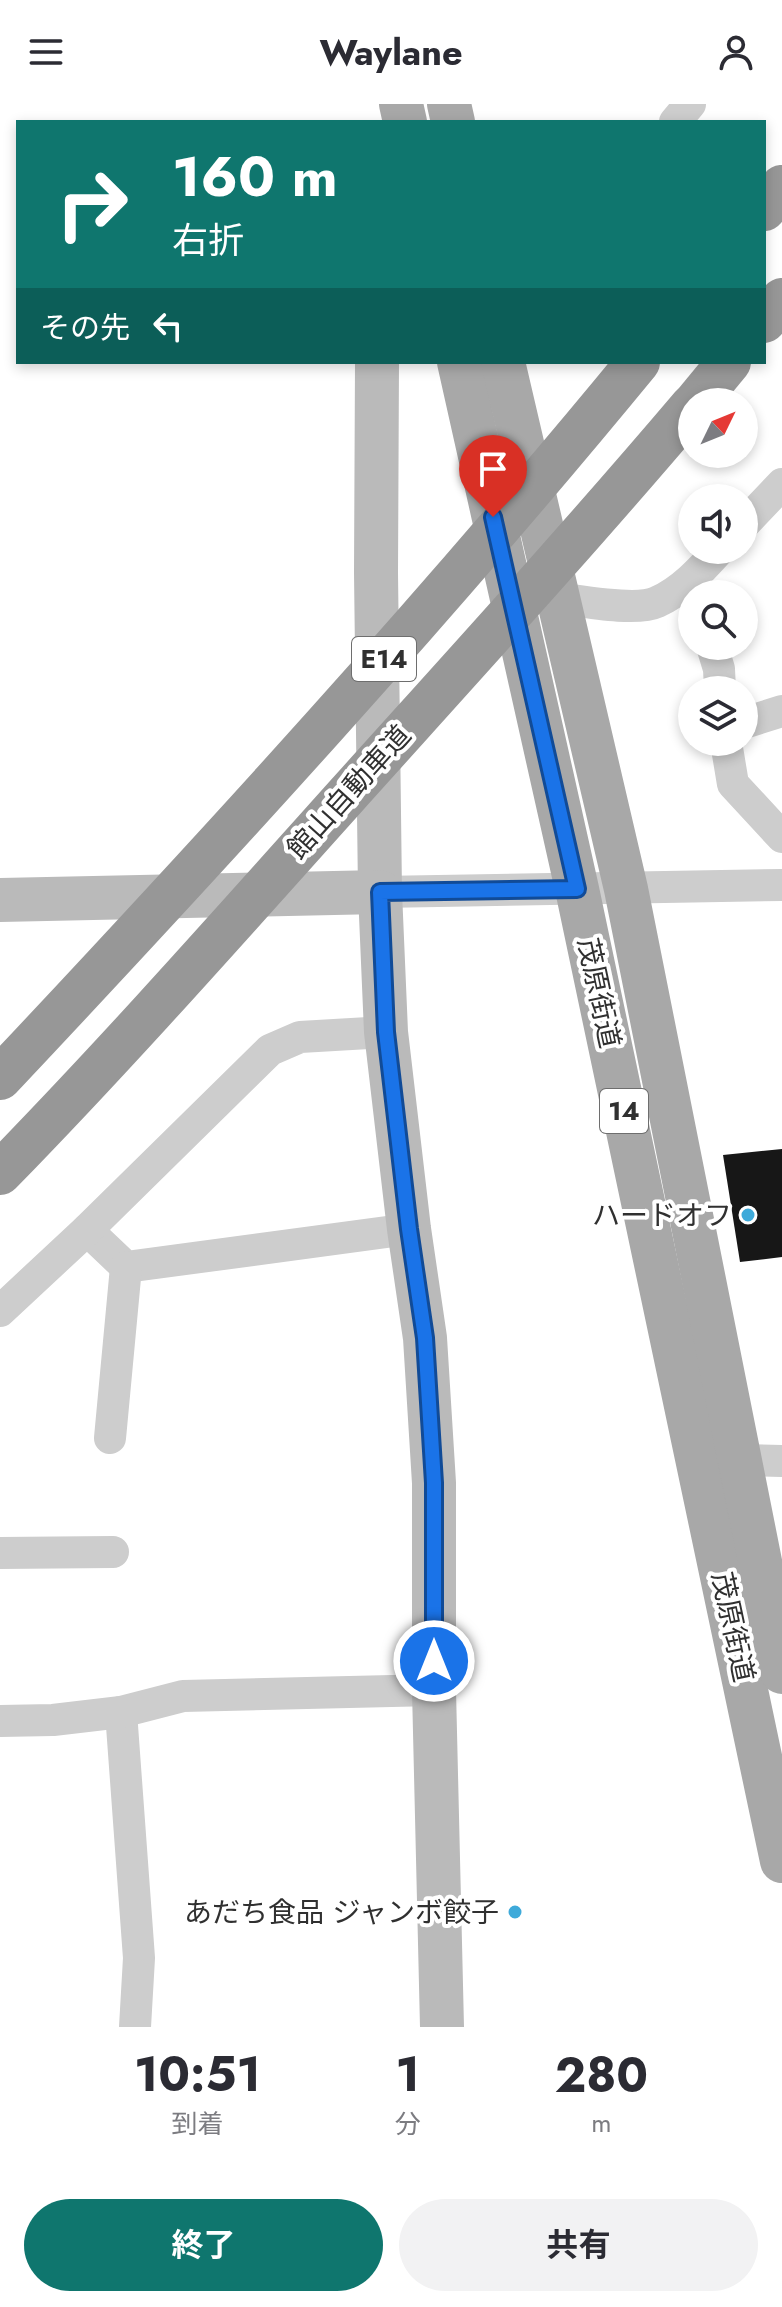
<!DOCTYPE html>
<html lang="ja">
<head>
<meta charset="utf-8">
<style>
	:root { --surface:#fff; --page:#f2f2f3; --text:#2b2b33; --muted:#7c7c81; --accent:#0f766e }
	body { margin:0; font-family:Jost,"Noto Sans JP",sans-serif; background:var(--page); color:var(--text); height:100vh; display:flex; flex-direction:column; font-size:30px; white-space:nowrap }
	* { box-sizing:border-box; margin:0 }
	p { font-size:26px; color:var(--muted) }
	.icon { flex:none; width:44px; height:44px; fill:none; stroke:currentColor; stroke-width:2; stroke-linecap:round; stroke-linejoin:round }
	.map { position:relative; height:1923px; overflow:hidden }
	.side { display:flex; flex-direction:column; background:var(--surface); flex:1 }
	.side>* { flex:none }
	.guide { position:absolute; left:16px; top:16px; width:750px; height:244px; border-radius:0px; box-shadow:0 4px 12px #0003; background:#0f766e; color:#fff; overflow:hidden }
	.needle { width:52px; rotate:47deg }
	.controls { position:absolute; left:678px; top:284px; display:grid; gap:16px }
	.controls a { display:grid; place-items:center; width:80px; height:80px; border-radius:50%; background:var(--surface); box-shadow:0 4px 12px #0003; font-size:40px }
	.pin { position:absolute; display:grid; place-items:center; width:68px; height:68px; color:#fff; margin:-82px -34px; border-radius:50% 50% 50% 0; rotate:-45deg; box-shadow:0 0 8px #0007 }
	.pin .icon { rotate:45deg }
	.me { position:absolute; width:88px; margin:-44px; rotate:0deg; stroke-linejoin:round; filter:drop-shadow(0 0 6px #0008) }
	.turn { display:flex; align-items:center; gap:28px; height:168px; padding:0 24px; font-size:36px }
	.turn .icon { width:104px; height:104px; stroke-width:2.5 }
	.turn b { display:block; font-size:56px; line-height:68px }
	.then { display:flex; align-items:center; height:76px; padding:0 24px; background:#0003; gap:16px; font-size:30px }
	.eta { display:flex; justify-content:space-evenly; align-items:center; height:136px; text-align:center }
	.eta b { font-size:48px; font-weight:700; line-height:56px }
	.button { display:flex; gap:16px; margin-top:auto; padding:16px 24px }
	.button a { flex:1; height:92px; border-radius:48px; background:var(--accent); color:#fff; font-size:32px; font-weight:700; line-height:92px; text-align:center }
	.button a+a { background:var(--page); color:var(--text) }
	header { display:flex; justify-content:space-between; align-items:center; height:104px; padding:0 24px; background:var(--surface); font-size:36px; font-weight:700 }
	.map>svg:first-child { display:block }
</style>
</head>
<body>
<header><svg class="icon" aria-label="menu" viewBox="0 0 24 24"><path d="M4 6h16M4 12h16M4 18h16"/></svg>Waylane<svg class="icon" aria-label="person" viewBox="0 0 24 24"><circle cx="12" cy="8" r="4"/><path d="M4 21q1-7 8-7t8 7"/></svg></header>
<div class="map">
<svg width="782" height="1923" viewBox="0 0 782 1923">
	<rect width="100%" height="100%" fill="#fff"/>
	<path fill="#171717" d="M782 1045V1153L740 1158 723 1051Z"/>
	<g fill="none" stroke-linecap="round" stroke-linejoin="round">
		<g stroke="#cdcdcd" stroke-width="32">
			<path d="M675 18 690 0"/>
			<path d="M744 420 782 380"/>
			<path d="M557 494C581 497 636 508 657 498 682 487 701 466 719 446"/>
			<path d="M712 542 719 565 720 586"/>
			<path d="M744 619 782 607"/>
			<path d="M726 638 733 680 782 733"/>
			<path d="M380 788 782 781"/>
			<path d="M87 1126 126 1163 409 1125"/>
			<path d="M0 1207 87 1126 270 946 300 933 386 928"/>
			<path d="M110 1334 126 1163"/>
			<path d="M738 1356 782 1357"/>
			<path d="M0 1449 113 1448"/>
			<path d="M121 1608 139 1854 135 1923"/>
			<path d="M0 1617 53 1616 121 1608 183 1592 434 1586"/>
		</g>
		<g stroke="#bababa" stroke-width="44">
			<path d="M377 258 376 469 380 788 386 928 409 1125 425 1234 434 1379V1586L442 1923"/>
			<path d="M0 796 380 788"/>
		</g>
		<g stroke="#a8a8a8" stroke-width="44">
			<path d="M401 0 405 18"/>
			<path d="M449 0 453 18"/>
			<path d="M459 258 577 785 782 1757"/>
			<path d="M503 258 626 785 782 1568"/>
		</g>
		<g stroke="#979797" stroke-width="44">
			<path d="M764 105 782 83"/>
			<path d="M764 217 782 196"/>
			<path d="M696 298 729 258"/>
			<path d="M0 974C219 741 435 505 638 258"/>
			<path d="M0 1069C120 946 233 818 347 691 463 562 580 434 692 302"/>
		</g>
	</g>
	<g fill="none" stroke-linecap="round" stroke-linejoin="round">
		<g stroke="#114b97" stroke-width="20">
			<path id="route" d="M434 1557V1379L425 1234 409 1125 386 928 380 788 577 785 493 413"/>
		</g>
		<use href="#route" stroke="#1a73e8" stroke-width="14"/>
	</g>
	<g fill="#3eaada" stroke="#fff" stroke-width="3">
		<circle cx="748" cy="1111" r="8"/>
		<circle cx="515" cy="1808" r="8"/>
	</g>
	<g text-anchor="middle" dominant-baseline="central" stroke-width="8" stroke-linejoin="round" paint-order="stroke">
		<g fill="#fff" stroke="#6e6e6e" stroke-width="2">
			<rect x="352" y="533" width="64" height="44" rx="6"/>
			<rect x="600" y="985" width="48" height="44" rx="6"/>
		</g>
		<g font-size="26" font-weight="bold" fill="#303030">
			<text x="384" y="555">E14</text>
			<text x="624" y="1007">14</text>
		</g>
		<g font-size="28" fill="#303030" stroke="#fff">
			<text transform="translate(349 688) rotate(-48)">館山自動車道</text>
			<text transform="translate(599 889) rotate(78)">茂原街道</text>
			<text transform="translate(733 1523) rotate(78)">茂原街道</text>
		</g>
		<g font-size="28" fill="#303030" stroke="#fff" text-anchor="end">
			<text x="732" y="1111">ハードオフ</text>
			<text x="499" y="1808">あだち食品 ジャンボ餃子</text>
		</g>
	</g>
</svg>
<div class="controls">
<a><svg class="needle" viewBox="-14 -14 28 28"><path d="M0-13l5 13h-10z" fill="#e53935"/><path d="M0 13l5-13h-10z" fill="#7c7c81"/></svg></a>
<a><svg class="icon" aria-label="sound" viewBox="0 0 24 24"><path d="M4 9h4l5-4v14l-5-4H4zM17 9q2 3 0 6"/></svg></a>
<a><svg class="icon" aria-label="search" viewBox="0 0 24 24"><circle cx="10" cy="10" r="6"/><path d="M15 15l6 6"/></svg></a>
<a><svg class="icon" aria-label="layers" viewBox="0 0 24 24"><path d="M12 4l9 5-9 5-9-5zM3 14l9 5 9-5"/></svg></a>
</div>
<div class="pin" style="left:493px;top:413px;background:#d93025"><svg class="icon" aria-label="arrive" viewBox="0 0 24 24"><path d="M6 21V4h12l-3 4 3 4H6"/></svg></div>
<svg class="me" style="left:434px;top:1557px" viewBox="-20 -20 40 40"><circle r="17" fill="#1a73e8" stroke="#fff" stroke-width="3"/><path d="M0-11L8 9 0 5-8 9z" fill="#fff"/></svg>
<div class="guide">
<div class="turn"><svg class="icon" aria-label="right" viewBox="0 0 24 24"><path d="M7 20v-9h11M14 6l5 5-5 5"/></svg><div><b>160 m</b>右折</div></div>
<div class="then">その先<svg class="icon" aria-label="left" viewBox="0 0 24 24"><path d="M17 20v-9H6M10 6l-5 5 5 5"/></svg></div>
</div>
</div>
<section class="side">
<div class="eta">
<div><b>10:51</b><p>到着</p></div>
<div><b>1</b><p>分</p></div>
<div><b>280</b><p>m</p></div>
</div>
<div class="button"><a>終了</a><a>共有</a></div>
</section>
</body>
</html>
